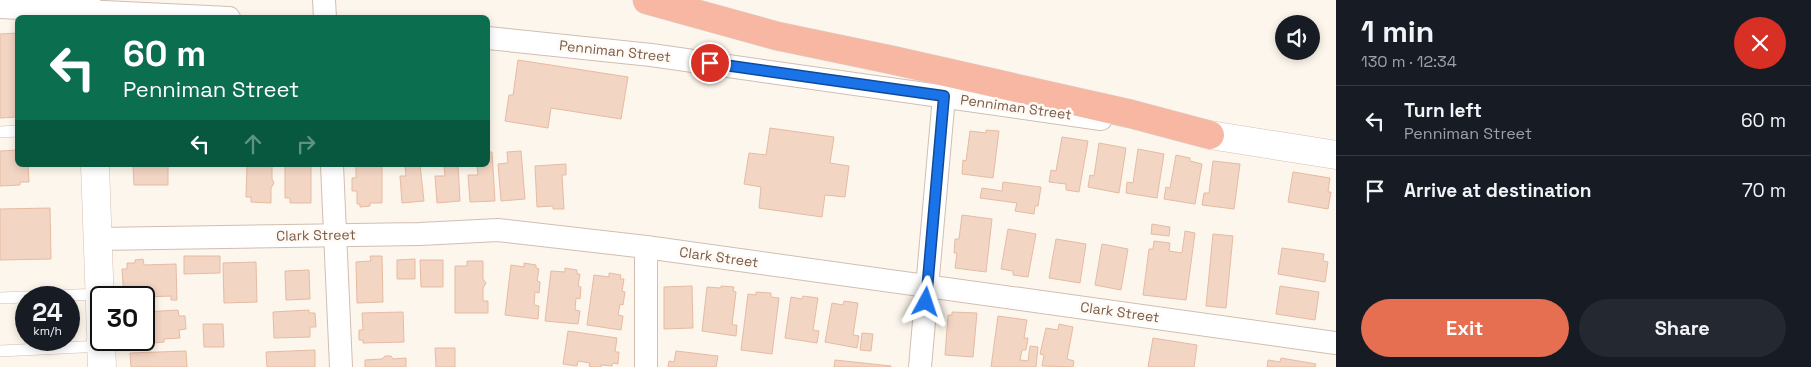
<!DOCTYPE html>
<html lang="en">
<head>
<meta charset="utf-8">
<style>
	:root { --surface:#171b24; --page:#242831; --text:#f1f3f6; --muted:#9ea1a6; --line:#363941; --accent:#e76f51 }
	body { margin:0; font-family:"Space Grotesk",sans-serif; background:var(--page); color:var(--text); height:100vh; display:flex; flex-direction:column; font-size:19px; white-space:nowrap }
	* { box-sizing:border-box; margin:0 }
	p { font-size:16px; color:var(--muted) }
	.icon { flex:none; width:28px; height:28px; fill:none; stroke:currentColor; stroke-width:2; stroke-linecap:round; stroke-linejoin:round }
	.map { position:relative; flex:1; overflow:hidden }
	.details { display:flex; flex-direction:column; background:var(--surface); width:475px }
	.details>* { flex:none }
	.banner { position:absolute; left:15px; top:15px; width:475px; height:152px; border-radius:8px; box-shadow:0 2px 8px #0003; background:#0b6e4f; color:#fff; overflow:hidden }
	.fabs { position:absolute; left:1275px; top:15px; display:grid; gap:10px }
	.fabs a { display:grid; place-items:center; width:45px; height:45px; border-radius:50%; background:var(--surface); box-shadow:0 2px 8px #0003; font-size:25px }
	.speed { position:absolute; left:15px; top:286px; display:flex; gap:10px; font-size:25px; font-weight:700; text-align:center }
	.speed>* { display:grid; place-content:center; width:65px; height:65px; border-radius:50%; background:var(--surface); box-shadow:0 2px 8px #0003; line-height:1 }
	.speed small { font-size:12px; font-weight:400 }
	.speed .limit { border:2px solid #111; border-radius:8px; background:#fff; color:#111 }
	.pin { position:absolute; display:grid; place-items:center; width:42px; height:42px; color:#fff; margin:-21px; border:2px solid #fff; border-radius:50%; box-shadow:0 1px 5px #0007 }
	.me { position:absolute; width:55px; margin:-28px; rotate:5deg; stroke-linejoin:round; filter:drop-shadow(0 0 4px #0008) }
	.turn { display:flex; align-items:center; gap:18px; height:105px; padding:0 25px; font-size:22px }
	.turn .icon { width:65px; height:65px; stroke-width:2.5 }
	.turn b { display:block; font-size:35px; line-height:42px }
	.lanes { display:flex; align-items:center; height:48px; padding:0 25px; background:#0003; justify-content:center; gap:25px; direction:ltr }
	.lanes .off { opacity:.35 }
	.round { display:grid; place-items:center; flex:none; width:52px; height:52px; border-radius:26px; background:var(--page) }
	.head { display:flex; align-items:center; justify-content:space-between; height:85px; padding:0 25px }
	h1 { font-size:30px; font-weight:600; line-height:38px }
	.primary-button { display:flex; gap:10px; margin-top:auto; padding:10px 25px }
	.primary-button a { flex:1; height:58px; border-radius:30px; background:var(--accent); color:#fff; font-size:20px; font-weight:600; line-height:58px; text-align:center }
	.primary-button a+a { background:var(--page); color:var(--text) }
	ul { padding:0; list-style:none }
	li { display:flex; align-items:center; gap:15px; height:70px; padding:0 25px; border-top:1px solid var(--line) }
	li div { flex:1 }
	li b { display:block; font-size:19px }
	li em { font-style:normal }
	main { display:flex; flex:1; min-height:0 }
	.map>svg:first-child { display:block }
</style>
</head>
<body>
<main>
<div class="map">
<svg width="1336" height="367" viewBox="0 0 1336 367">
	<rect width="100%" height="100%" fill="#fdf6ec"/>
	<g fill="#f3d5c3" stroke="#e6bba3">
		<path d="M18 33V117L0 118V34Z"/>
		<path d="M518 60 628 77 621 119 551 108 548 128 505 121 509 95H513Z"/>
		<path d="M770 128 834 137 830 163 849 166 845 197 825 195 822 217 759 208 761 187 744 184 749 153 766 155Z"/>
		<path d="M986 130 999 131 993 178 962 174 963 160 966 161 970 131 986 133Z"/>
		<path d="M1062 137 1088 141 1079 192 1066 190V184L1049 182 1051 170 1056 171Z"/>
		<path d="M1099 143 1126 148 1119 193 1088 187 1090 175 1094 176Z"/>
		<path d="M1138 149 1164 154 1157 198 1126 193 1127 182 1133 183Z"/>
		<path d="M18 150V165H28L29 182H20V185L0 186V151Z"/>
		<path d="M521 151 525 199 501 201 498 164 508 163 507 152Z"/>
		<path d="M488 152H492L495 201 470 202 468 175H478L477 165H488Z"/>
		<path d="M1176 155 1190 158V161L1202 164 1195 204 1164 199 1166 187 1170 188Z"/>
		<path d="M1213 161 1240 164 1234 209 1202 205 1204 193H1209Z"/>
		<path d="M566 164V175H562L564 209H553V206L537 207 535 166Z"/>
		<path d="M133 165H168V185H134Z"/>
		<path d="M247 165 272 166V179L274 183 271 188V203L251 202V197H246Z"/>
		<path d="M285 165H311V203H290V198H285Z"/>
		<path d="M356 165H382V203H370V206L360 207V204H357V191H352V178H356Z"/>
		<path d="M405 165H420L424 201 402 203 400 176H406Z"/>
		<path d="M444 165H458L460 201 437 203 435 176H445Z"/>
		<path d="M1293 172 1330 178 1328 192H1331L1328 209 1288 202Z"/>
		<path d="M1003 182 1041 187 1038 206H1035L1034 214 1015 211 1017 203 980 198 982 188 1002 191Z"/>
		<path d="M50 208 51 259 0 260V209Z"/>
		<path d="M962 215 992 219 986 272 955 268 957 253H954L955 239H959Z"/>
		<path d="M1152 224 1170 227 1169 236 1151 234Z"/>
		<path d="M1008 229 1036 234 1028 277 1013 275V271L1001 269Z"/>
		<path d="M1185 231 1195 233 1186 300 1143 295 1149 249H1153L1154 241 1170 243 1169 251 1182 253Z"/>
		<path d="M1213 234 1233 236 1226 308 1206 306Z"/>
		<path d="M1056 239 1086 244 1080 283 1049 278Z"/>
		<path d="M1102 244 1128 249 1121 290 1095 285Z"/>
		<path d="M1282 248 1324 254 1323 261 1328 262 1325 282 1278 274Z"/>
		<path d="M184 256H220V273L184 274Z"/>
		<path d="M370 256H382L383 302 357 303 356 262 371 261Z"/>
		<path d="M143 259 144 265 176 264 177 300H171V296L124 298 122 269H127V263H135V260Z"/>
		<path d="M415 259V279H397V260Z"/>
		<path d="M420 260H443V287H421Z"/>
		<path d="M467 261H483V279L486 283 483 288V301H488V313H455V266H467Z"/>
		<path d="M256 262 257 302 224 303 223 263Z"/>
		<path d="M524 263 536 265V268L539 269 537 281 540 282 539 293 535 292 534 305 539 306 538 319 505 315 511 265 524 267Z"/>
		<path d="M565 268 577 270V274H580L578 286 581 287 580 299 576 298 575 310 580 311 578 324 545 321 551 271 565 272Z"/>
		<path d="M309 270 310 299 286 300 285 271Z"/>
		<path d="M609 273 621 275 620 279H624L622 291 625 292 623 305 620 304 618 315 623 316 621 330 587 325 594 275 609 277Z"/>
		<path d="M692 286 693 328 664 329V287Z"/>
		<path d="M721 286 734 287 733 291 736 292 732 325H737L736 336 702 331 707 287 721 288Z"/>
		<path d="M1280 286 1319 292 1315 320 1276 314Z"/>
		<path d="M756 292 771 293V297L779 298 772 354 741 350 748 294 756 295Z"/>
		<path d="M803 296 818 298 813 330 819 331 817 343 785 338 791 297 802 299Z"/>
		<path d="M844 301 858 303 853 335 859 336 857 348 825 342 832 303 843 305Z"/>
		<path d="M178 310 179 316H185L186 329 179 330 180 338 164 339V342L153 343V340H144V312Z"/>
		<path d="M309 310V313H315L316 327H310V337L274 338 273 312Z"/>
		<path d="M403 312 404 342 363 343V340H359V330H363L362 313Z"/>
		<path d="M952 312 977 313 973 357 945 355 948 315H952Z"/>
		<path d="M998 316 1027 320 1024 338H1028L1026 350H1022L1020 360 1028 361 1030 346 1038 347 1036 367H991Z"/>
		<path d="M203 324H223L224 347H204Z"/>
		<path d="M1059 324 1073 327 1067 359 1074 361 1073 367 1042 366 1044 355 1040 354 1046 328 1058 330Z"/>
		<path d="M568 331 617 338 615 352H619L618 364 613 363 612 366 601 365V367H594L589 366 590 363 578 361 577 366 563 364Z"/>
		<path d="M862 333 873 334 871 351 860 350Z"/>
		<path d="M1153 338 1197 345 1194 367H1148Z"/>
		<path d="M435 348H455V367H436Z"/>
		<path d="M315 350V367H267L266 352Z"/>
		<path d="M186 351 187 367H131L130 353Z"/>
		<path d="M676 351 718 356 716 367H668L669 361 674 362Z"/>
		<path d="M385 356H391L393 359 406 358V367H365V360L382 359Z"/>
		<path d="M1281 358 1316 364 1315 367H1267L1268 360 1280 362Z"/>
		<path d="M835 360 891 366V367H834Z"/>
	</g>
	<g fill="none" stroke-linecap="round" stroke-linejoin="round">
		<g stroke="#d1beb0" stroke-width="12">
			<g id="service">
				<path d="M0 132 18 131"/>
				<path d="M0 298 100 294"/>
				<path d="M0 351 102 346"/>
			</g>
		</g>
		<g stroke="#d1beb0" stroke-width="24">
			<g id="minor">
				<path d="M324 0 325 18"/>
				<path d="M0 7 229 18"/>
				<path d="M488 38 651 55 1101 119"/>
				<path d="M332 165 341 367"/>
				<path d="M98 239 420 234 498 230 646 247 1336 343"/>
				<path d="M646 367V247"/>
				<path d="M920 367 944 96"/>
			</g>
		</g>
		<g stroke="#d6c0b0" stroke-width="29">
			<g id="secondary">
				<path d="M86 0 87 18"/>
				<path d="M1210 135 1336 155"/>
				<path d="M95 165 101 333"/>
				<path d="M101 340 102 367"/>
			</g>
		</g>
		<g stroke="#dad1cd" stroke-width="29">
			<path id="motorway" d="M647 0 777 36 892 60 1131 114 1210 135"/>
		</g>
		<use href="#service" stroke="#fff" stroke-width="11"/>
		<use href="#minor" stroke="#fff" stroke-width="22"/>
		<use href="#secondary" stroke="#fff" stroke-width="28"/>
		<use href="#motorway" stroke="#f7b7a3" stroke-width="28"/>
	</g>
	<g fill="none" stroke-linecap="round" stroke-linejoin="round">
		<g stroke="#114b97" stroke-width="12">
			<path id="route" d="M710 63 944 96 926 302"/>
		</g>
		<use href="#route" stroke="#1a73e8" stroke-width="9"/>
	</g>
	<g text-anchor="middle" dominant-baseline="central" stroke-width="5" stroke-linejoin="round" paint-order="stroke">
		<g font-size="14" fill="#7a5c4d" stroke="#fffaf3">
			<text transform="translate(615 51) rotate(6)">Penniman Street</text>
			<text transform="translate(1016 107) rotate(8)">Penniman Street</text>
			<text transform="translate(316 235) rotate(-1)">Clark Street</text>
			<text transform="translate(719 257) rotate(8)">Clark Street</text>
			<text transform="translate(1120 312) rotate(8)">Clark Street</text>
		</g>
	</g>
</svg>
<div class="fabs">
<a><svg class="icon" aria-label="sound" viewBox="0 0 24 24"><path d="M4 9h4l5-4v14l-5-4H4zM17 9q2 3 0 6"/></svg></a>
</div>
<div class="speed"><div>24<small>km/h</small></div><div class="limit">30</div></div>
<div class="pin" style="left:710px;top:63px;background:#d93025"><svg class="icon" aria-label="arrive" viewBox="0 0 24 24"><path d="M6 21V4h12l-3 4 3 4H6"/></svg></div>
<svg class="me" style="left:926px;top:302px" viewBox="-20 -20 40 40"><path d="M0-17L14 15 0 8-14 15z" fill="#1a73e8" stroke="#fff" stroke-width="4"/></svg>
<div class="banner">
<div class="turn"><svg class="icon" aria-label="left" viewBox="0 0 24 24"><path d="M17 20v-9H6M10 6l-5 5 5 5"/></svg><div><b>60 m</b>Penniman Street</div></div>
<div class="lanes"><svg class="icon" aria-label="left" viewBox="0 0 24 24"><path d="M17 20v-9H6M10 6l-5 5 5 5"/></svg><svg class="icon off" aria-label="ahead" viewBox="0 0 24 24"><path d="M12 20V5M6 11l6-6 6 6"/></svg><svg class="icon off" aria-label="right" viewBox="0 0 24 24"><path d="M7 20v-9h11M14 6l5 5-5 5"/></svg></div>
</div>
</div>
<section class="details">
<div class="head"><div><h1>1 min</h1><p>130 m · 12:34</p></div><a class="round" style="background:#d93025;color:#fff"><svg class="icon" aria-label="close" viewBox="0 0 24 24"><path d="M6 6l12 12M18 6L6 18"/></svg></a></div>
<ul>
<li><svg class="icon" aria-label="left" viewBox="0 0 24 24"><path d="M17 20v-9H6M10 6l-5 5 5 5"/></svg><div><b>Turn left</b><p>Penniman Street</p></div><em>60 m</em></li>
<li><svg class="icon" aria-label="arrive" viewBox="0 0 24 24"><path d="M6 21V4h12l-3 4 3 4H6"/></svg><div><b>Arrive at destination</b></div><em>70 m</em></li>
</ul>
<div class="primary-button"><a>Exit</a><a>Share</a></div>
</section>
</main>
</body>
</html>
